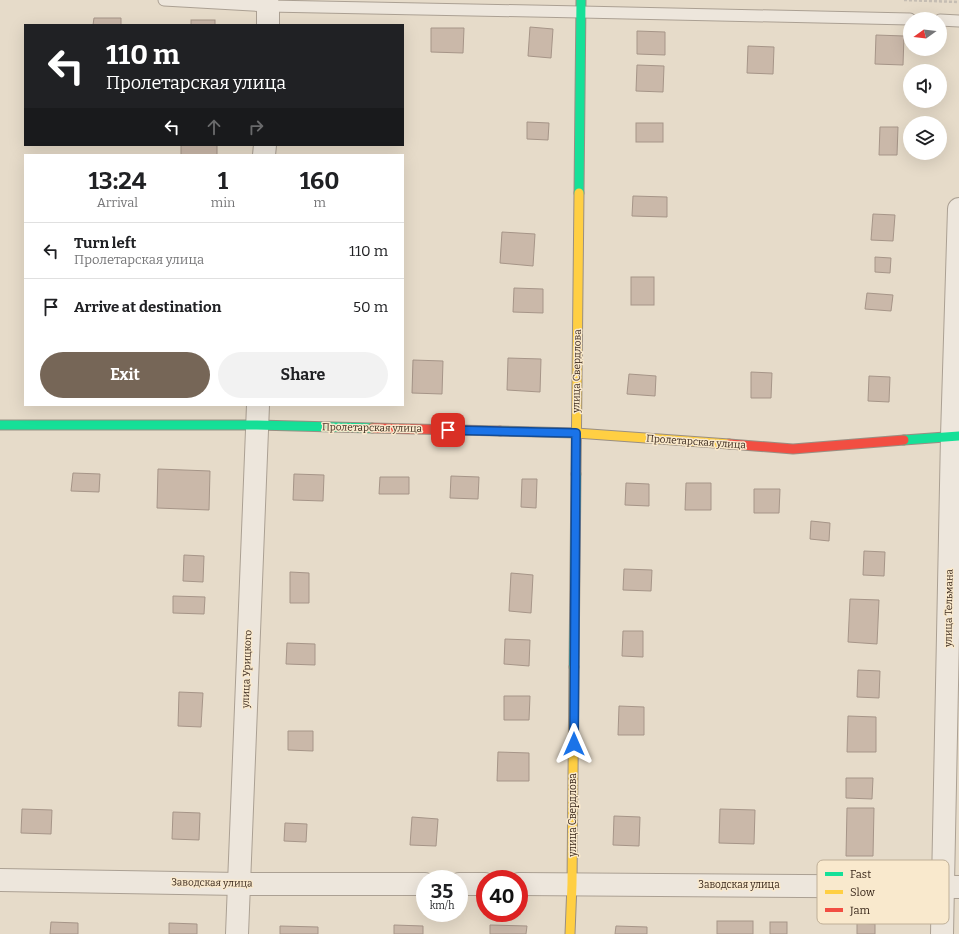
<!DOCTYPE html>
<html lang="en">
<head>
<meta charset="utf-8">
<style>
	:root { --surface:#fff; --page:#f2f2f2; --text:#202124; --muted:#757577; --line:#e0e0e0; --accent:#766657 }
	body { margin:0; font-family:Bitter,serif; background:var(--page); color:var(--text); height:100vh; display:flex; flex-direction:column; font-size:15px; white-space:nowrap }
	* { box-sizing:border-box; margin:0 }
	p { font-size:13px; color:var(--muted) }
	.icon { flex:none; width:22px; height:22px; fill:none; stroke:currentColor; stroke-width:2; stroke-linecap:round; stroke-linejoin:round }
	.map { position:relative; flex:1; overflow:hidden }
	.panel { position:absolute; left:24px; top:154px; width:380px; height:252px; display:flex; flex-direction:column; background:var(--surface); border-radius:0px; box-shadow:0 4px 16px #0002 }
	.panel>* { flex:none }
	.hud { position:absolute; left:24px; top:24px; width:380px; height:122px; border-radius:0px; box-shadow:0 4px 16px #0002; background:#202124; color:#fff; overflow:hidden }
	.needle { width:26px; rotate:255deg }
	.fabs { position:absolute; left:903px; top:12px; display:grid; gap:8px }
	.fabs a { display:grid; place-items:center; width:44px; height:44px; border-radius:50%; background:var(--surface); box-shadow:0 4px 16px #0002; font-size:20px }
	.speed { position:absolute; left:416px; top:870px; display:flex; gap:8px; font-size:20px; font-weight:700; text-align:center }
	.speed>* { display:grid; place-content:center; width:52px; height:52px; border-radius:50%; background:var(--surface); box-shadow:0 4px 16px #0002; line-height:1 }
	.speed small { font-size:10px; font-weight:400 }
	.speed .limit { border:6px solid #d22; background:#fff; color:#111 }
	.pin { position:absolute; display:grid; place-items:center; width:34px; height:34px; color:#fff; margin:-17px; border-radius:8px; box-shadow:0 2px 6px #0006 }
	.me { position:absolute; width:44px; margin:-22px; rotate:0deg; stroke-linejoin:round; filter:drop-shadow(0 0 3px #0008) }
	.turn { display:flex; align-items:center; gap:14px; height:84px; padding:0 16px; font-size:18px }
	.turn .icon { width:52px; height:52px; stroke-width:2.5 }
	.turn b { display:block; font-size:28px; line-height:34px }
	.lanes { display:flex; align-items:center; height:38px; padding:0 16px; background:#0003; justify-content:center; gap:20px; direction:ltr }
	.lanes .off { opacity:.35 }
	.eta { display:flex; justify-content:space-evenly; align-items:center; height:68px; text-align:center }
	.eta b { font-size:24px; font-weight:700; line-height:28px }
	.action { display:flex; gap:8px; margin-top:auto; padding:8px 16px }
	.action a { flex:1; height:46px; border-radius:24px; background:var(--accent); color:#fff; font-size:16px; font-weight:700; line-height:46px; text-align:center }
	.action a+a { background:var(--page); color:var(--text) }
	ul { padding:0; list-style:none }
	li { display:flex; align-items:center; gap:12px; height:56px; padding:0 16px; border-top:1px solid var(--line) }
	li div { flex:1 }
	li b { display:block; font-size:15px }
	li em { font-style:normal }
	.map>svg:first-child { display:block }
</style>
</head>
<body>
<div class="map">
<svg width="959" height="934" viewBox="0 0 959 934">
	<rect width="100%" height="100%" fill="#e6dbc9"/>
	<g fill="#cab8a9" stroke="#a69588">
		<path d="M94 18H121V25H93Z"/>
		<rect x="191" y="20" width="24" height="5"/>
		<path d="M530 27 553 29 551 58 528 56Z"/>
		<path d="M431 28H464L463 53 431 52Z"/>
		<path d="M637 31 665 32V55L637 54Z"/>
		<path d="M876 35 904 36 903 65 875 64Z"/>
		<path d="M748 46 774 47 773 74 747 73Z"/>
		<path d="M637 65 664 66 663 92 636 91Z"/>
		<path d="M527 122 549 123 548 140 527 139Z"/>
		<rect x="636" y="123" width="27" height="19"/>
		<path d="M880 127H898L897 155H879Z"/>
		<rect x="181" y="145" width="36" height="10"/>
		<path d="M633 196 667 197V217L632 216Z"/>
		<path d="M873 214 895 215 893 241 871 240Z"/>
		<path d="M502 232 535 234 533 266 500 263Z"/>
		<path d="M875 257 891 258 890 273 875 272Z"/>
		<rect x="631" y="277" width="23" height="28"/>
		<path d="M514 288 543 289V313L513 312Z"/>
		<path d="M867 293 893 295 891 311 865 309Z"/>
		<path d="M508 358 541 359 540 392 507 390Z"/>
		<path d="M413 360 443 361 442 394 412 393Z"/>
		<path d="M751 372 772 373 771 398H751Z"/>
		<path d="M629 374 656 376 655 396 627 394Z"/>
		<path d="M869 376 890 377 889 402 868 401Z"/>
		<path d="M158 469 210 471 209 510 157 508Z"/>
		<path d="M73 473 100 474 99 492 71 491Z"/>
		<path d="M294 474 324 475 323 501 293 500Z"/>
		<path d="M451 476 479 477 478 499 450 498Z"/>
		<path d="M380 477H409V494H379Z"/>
		<path d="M522 479H537L536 508 521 507Z"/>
		<path d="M626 483 649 484V506L625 505Z"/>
		<path d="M686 483H711V510H685Z"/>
		<path d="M754 489H780L779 513H754Z"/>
		<path d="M811 521 830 523 829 541 810 539Z"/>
		<path d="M864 551 885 552 884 576 863 575Z"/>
		<path d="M184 555 204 556 203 582 183 581Z"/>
		<path d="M624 569 652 570 651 591 623 590Z"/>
		<path d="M290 572 309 573V603H290Z"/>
		<path d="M511 573 533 575 531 613 509 611Z"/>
		<path d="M173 596 205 597 204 614 173 613Z"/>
		<path d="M850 599 879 600 877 644 848 642Z"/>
		<path d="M623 631H643V657L622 656Z"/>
		<path d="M505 639 530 640 529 666 504 664Z"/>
		<path d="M287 643 315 644V665L286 664Z"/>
		<path d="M858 670 880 671 879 698 857 697Z"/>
		<path d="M179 692 203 693 201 727 178 726Z"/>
		<path d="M504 696H530L529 720H504Z"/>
		<path d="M619 706 644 707V735H618Z"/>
		<path d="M848 716 876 717V752H847Z"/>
		<path d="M288 731H313V751L288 750Z"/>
		<path d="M498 752 529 753V781H497Z"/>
		<path d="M846 778H873L872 799 846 798Z"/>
		<path d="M847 808H874L873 856H846Z"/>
		<path d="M22 809 52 810 51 834 21 833Z"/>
		<path d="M720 809 755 810 754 844 719 843Z"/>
		<path d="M173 812 200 813 199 840 172 839Z"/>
		<path d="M614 816 640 817 639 846 613 845Z"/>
		<path d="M412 817 438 819 436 846 410 845Z"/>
		<path d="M285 823 307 824 306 842 284 841Z"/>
		<rect x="717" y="921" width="36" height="13"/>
		<path d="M51 922 78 923V934H50Z"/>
		<rect x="770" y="922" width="17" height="12"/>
		<path d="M169 923 197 924V934H169Z"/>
		<path d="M857 923 875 924V934H857Z"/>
		<path d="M394 925 423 926V934H394Z"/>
		<path d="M490 925 527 926 526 934H490Z"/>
		<path d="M280 926 318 927V934H280Z"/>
		<path d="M616 926 647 927V934H615Z"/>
	</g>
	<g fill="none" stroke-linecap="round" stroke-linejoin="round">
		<g stroke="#aba093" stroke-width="13">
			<g id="lane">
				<path d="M164 0 268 6 581 12 910 19"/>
				<path d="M940 20 959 21"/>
			</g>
		</g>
		<g stroke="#aba093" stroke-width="24">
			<g id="street">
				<path d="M267 0 268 6V25"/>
				<path d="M264 155 265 145"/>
				<path d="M0 880 239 884H425"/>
				<path d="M459 884H485"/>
				<path d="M519 884 959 887"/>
				<path d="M237 934 239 884 258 405"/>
				<path d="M942 934 952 436 959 209"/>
			</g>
		</g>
		<g stroke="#9a8f83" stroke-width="11">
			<g id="fast">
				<path d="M579 193 581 0"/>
				<path d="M0 425H257L372 428"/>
				<path d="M904 440 959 436"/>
				<path d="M574 667 576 474"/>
			</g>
		</g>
		<g stroke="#9a8f83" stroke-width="11">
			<g id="slow">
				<path d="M500 431 576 433 729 444"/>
				<path d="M576 474 579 193"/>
				<path d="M570 934 572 884 574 667"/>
			</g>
		</g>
		<g stroke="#9a8f83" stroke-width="11">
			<g id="jam">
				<path d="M372 428 500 431"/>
				<path d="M729 444 793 449 904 440"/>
			</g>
		</g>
		<path stroke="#c5bdb3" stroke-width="2.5" stroke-dasharray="3 2" stroke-linecap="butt" d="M904 0 959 2"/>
		<use href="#lane" stroke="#ede6dc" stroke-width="11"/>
		<use href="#street" stroke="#ede6dc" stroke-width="22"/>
		<use href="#fast" stroke="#16e098" stroke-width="9"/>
		<use href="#slow" stroke="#ffcf43" stroke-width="9"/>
		<use href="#jam" stroke="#f24e42" stroke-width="9"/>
	</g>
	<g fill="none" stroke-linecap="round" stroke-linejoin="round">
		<g stroke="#114b97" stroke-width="10">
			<path id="route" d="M448 430 576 433 574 744"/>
		</g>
		<use href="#route" stroke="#1a73e8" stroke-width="7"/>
	</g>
	<g text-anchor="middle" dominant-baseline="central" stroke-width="3" stroke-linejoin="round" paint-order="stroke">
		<g font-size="10" fill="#39271a" stroke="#f9e9cd">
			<text transform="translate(577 371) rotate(-89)">улица Свердлова</text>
			<text transform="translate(372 428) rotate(1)">Пролетарская улица</text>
			<text transform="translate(696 442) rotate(4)">Пролетарская улица</text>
			<text transform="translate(949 608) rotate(-89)">улица Тельмана</text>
			<text transform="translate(247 669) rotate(-88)">улица Урицкого</text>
			<text transform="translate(573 815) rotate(-90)">улица Свердлова</text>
			<text transform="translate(212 883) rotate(1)">Заводская улица</text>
			<text x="739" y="885">Заводская улица</text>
		</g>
	</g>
	<rect x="817" y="860" width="132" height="64" rx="6" fill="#f9e9cd" stroke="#bfaf97" stroke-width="1"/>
	<rect x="825" y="872" width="18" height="4" fill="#16e098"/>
	<rect x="825" y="890" width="18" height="4" fill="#ffcf43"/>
	<rect x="825" y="908" width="18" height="4" fill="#f24e42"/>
	<g font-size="11" fill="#39271a">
		<text x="850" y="878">Fast</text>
		<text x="850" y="896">Slow</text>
		<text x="850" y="914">Jam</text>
	</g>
</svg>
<div class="fabs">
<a><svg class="needle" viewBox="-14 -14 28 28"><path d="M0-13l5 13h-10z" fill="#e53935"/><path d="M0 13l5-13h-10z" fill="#757577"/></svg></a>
<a><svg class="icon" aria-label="sound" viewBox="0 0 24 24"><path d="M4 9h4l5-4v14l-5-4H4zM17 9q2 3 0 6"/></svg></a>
<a><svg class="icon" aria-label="layers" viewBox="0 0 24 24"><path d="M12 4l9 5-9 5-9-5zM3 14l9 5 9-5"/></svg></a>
</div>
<div class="speed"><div>35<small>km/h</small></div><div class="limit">40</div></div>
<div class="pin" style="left:448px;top:430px;background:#d93025"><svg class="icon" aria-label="arrive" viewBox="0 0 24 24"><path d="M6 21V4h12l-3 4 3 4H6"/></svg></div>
<svg class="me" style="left:574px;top:744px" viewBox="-20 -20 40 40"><path d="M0-17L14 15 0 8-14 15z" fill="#1a73e8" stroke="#fff" stroke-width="4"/></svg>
<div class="hud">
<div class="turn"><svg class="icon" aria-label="left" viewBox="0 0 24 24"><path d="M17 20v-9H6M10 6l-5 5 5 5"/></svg><div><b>110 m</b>Пролетарская улица</div></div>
<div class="lanes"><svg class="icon" aria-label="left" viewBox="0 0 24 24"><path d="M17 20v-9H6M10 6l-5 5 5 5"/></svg><svg class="icon off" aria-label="ahead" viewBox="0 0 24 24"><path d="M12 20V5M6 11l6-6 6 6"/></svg><svg class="icon off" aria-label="right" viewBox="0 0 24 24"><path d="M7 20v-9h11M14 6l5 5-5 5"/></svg></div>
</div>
<section class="panel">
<div class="eta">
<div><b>13:24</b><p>Arrival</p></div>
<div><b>1</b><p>min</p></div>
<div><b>160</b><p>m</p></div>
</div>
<ul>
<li><svg class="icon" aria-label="left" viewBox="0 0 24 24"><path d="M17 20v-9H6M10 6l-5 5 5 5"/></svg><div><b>Turn left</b><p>Пролетарская улица</p></div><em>110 m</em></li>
<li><svg class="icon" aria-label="arrive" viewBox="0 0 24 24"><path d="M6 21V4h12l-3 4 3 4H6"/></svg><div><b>Arrive at destination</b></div><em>50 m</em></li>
</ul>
<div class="action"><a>Exit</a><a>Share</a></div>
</section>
</div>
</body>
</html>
